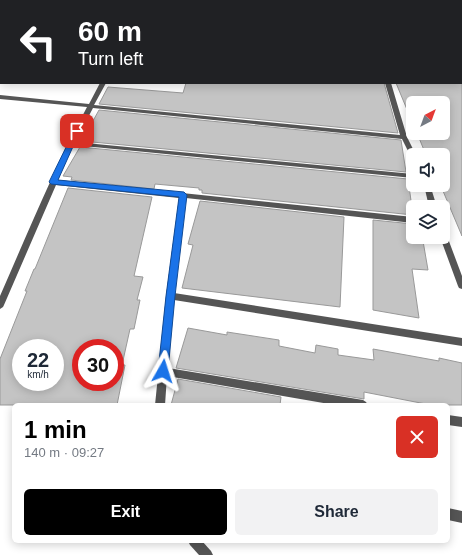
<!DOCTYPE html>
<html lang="en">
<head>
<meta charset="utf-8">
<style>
	:root { --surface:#fff; --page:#f2f2f3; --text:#1f2937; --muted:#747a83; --accent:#000 }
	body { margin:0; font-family:Helvetica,sans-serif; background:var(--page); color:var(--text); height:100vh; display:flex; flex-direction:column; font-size:15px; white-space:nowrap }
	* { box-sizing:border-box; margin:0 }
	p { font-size:13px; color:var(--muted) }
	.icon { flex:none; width:22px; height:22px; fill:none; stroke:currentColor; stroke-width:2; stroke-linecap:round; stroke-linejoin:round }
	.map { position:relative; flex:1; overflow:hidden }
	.sheet { position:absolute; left:12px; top:403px; width:438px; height:140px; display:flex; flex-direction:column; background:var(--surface); border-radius:6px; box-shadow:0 2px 10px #0003 }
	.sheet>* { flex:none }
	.hud { position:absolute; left:0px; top:0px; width:462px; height:84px; box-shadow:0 2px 10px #0003; background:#202124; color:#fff; overflow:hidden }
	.needle { width:26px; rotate:41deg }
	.fabs { position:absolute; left:406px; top:96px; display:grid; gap:8px }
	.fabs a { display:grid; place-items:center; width:44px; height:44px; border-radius:6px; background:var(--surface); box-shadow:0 2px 10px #0003; font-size:20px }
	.speed { position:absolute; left:12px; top:339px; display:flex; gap:8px; font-size:20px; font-weight:700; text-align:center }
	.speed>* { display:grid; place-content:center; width:52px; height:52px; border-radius:50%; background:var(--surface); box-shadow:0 2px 10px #0003; line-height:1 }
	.speed small { font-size:10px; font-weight:400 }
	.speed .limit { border:6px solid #d22; background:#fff; color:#111 }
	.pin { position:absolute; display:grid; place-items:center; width:34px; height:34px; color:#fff; margin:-17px; border-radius:8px; box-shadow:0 2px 6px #0006 }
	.me { position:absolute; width:44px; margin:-22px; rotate:6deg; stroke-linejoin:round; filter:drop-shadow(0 0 3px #0008) }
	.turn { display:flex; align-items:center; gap:14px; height:84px; padding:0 12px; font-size:18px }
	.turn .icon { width:52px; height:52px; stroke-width:2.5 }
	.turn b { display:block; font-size:28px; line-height:34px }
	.round { display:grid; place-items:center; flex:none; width:42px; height:42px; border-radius:6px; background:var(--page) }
	.overview { display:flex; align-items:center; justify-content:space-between; height:68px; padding:0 12px }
	h1 { font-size:24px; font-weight:800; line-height:30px; color:var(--accent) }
	.button { display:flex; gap:8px; margin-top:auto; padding:8px 12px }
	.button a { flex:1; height:46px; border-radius:6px; background:var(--accent); color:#fff; font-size:16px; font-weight:800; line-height:46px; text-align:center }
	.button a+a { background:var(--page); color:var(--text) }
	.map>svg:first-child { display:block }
</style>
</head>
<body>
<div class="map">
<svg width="462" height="555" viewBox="0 0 462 555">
	<rect width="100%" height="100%" fill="#fff"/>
	<g fill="#c4c4c4" stroke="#999" fill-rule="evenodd">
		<path d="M186 83H384L398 133 99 104 108 87 183 93Z"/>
		<path d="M396 83H462V236L443 191H440L438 185H443V155H426L417 133H443V103H413V124Z"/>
		<path d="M99 110 401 140 406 172 82 141Z"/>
		<path d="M80 147 408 179 413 215 202 193V190H199V188L155 184 154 189 71 180 72 177 63 176Z"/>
		<path d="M68 188 152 197 134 276 143 277 137 300H140L134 329H130L122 365H125L117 405H0V359L27 291H25L34 269H35ZM21 348H55V382H21ZM81 348H115V382H81Z"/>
		<path d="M200 201 344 217 340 307 182 288 193 245 188 244Z"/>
		<path d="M373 220 413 224V237H417L418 241H423L428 270 412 269 419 318 373 310Z"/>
		<path d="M188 328 227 335V332L279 340V346L315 353 316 345 338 349V355L374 360 373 349 439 361V358L462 363V405H431L364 392V399L176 368Z"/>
		<path d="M178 379 281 397 280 405H171Z"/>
	</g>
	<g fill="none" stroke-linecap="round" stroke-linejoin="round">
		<g fill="#555" fill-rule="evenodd">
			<path d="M410 0H426L427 1H411Z"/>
			<rect x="0" y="2" width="1" height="2"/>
			<rect x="461" y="34" width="1" height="2"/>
			<rect x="0" y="45" width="1" height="2"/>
			<path d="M100 83H106L94 105 400 135 385 83H391L407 137 416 155H413V157L410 155 402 139 93 108 75 142 413 174V178L73 145 58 180 413 217V223L186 198 174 293 462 338V346L174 300 168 368 363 400 366 402 368 405H335L167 376 165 405H155L166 296 179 198 56 185 4 305 3 307 0 309V296C28 232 54 169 87 107L0 99V95L89 104Z"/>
			<path d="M424 185H430L437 207H429Z"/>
			<path d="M443 233 447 236 462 276V289L459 288 458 286 440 237H443Z"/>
			<path d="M448 415 462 417V427L448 425Z"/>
			<path d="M448 508 462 511V523L448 520Z"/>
			<path d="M188 541H202L211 551 213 555H199L190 545Z"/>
		</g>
		<g fill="#555" fill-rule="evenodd">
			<path d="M203 0H223L224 1H204Z"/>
			<rect x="461" y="15" width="1" height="2"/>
		</g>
	</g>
	<path fill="#1a73e8" stroke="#114b97" d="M77 129 80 131 58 180 184 192 187 195 175 296 168 371 167 374 163 376 159 374 158 371 166 296 179 197 51 184 49 182 74 131Z"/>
</svg>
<div class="fabs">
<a><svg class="needle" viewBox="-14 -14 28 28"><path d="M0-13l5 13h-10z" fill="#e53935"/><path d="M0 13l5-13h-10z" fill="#747a83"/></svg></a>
<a><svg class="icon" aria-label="sound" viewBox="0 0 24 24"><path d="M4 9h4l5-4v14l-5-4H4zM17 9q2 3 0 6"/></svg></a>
<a><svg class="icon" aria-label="layers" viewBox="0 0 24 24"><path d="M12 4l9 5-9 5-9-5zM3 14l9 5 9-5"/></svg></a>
</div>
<div class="speed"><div>22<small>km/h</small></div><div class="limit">30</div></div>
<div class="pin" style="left:77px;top:131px;background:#d93025"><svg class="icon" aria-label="arrive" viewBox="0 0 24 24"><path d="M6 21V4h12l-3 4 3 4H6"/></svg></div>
<svg class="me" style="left:163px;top:371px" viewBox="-20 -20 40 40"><path d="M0-17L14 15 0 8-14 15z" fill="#1a73e8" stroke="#fff" stroke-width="4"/></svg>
<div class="hud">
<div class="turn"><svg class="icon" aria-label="left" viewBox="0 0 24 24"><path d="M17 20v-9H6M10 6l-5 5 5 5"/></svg><div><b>60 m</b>Turn left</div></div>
</div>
<section class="sheet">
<div class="overview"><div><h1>1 min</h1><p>140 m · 09:27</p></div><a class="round" style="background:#d93025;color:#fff"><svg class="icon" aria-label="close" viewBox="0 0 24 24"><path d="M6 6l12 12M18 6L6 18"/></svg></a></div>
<div class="button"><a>Exit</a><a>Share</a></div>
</section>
</div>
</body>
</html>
